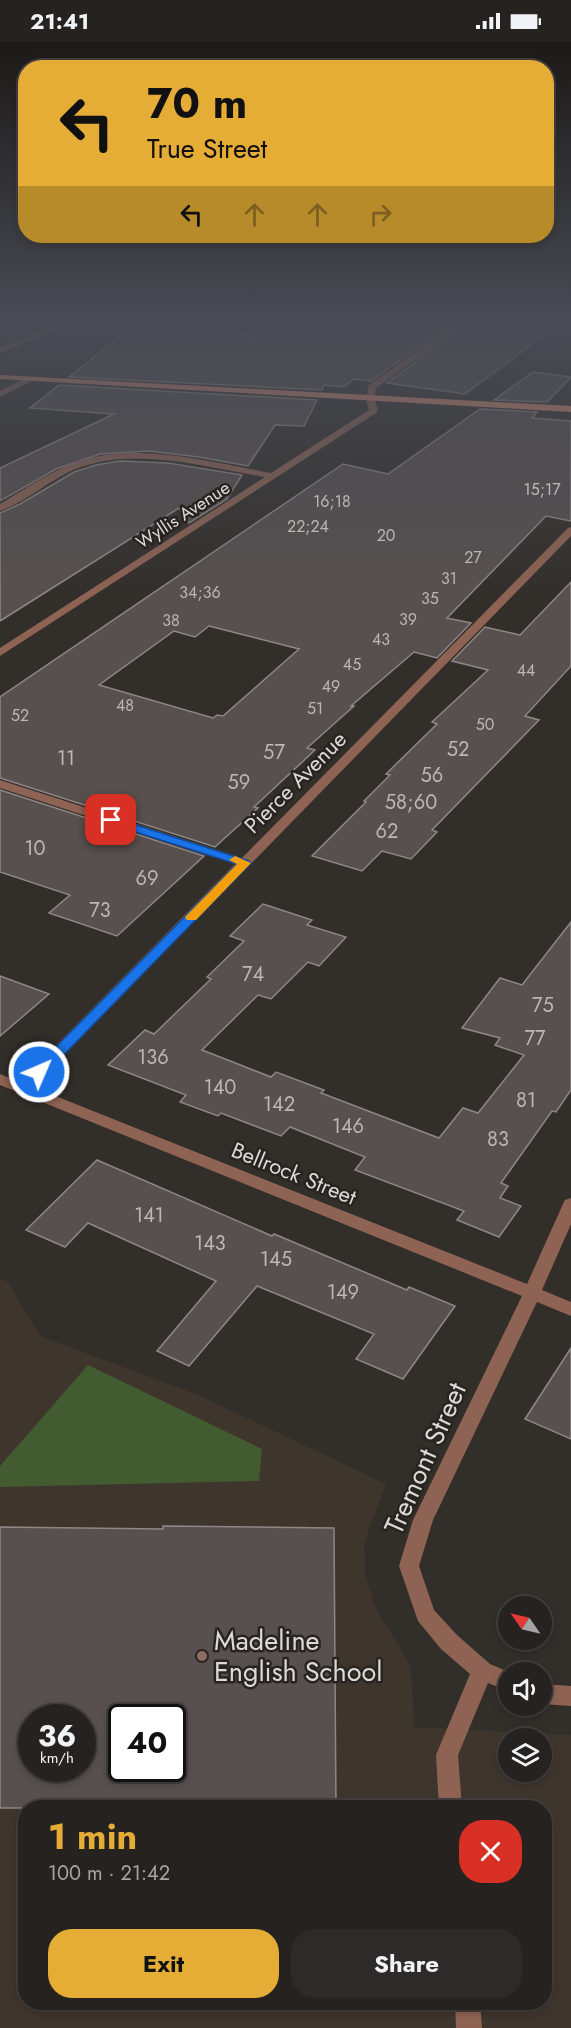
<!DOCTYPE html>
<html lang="en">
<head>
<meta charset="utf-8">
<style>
	:root { --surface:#262220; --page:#2e2a29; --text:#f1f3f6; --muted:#a4a4a5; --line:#423f3e; --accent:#e5ad35 }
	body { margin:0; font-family:Jost,sans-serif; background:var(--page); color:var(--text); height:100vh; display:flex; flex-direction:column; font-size:22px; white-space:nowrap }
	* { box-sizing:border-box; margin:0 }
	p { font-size:20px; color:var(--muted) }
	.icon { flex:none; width:33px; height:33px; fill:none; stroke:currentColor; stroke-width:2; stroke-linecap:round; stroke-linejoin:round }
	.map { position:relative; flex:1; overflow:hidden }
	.sheet { position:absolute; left:18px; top:1758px; width:534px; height:210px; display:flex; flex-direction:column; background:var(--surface); border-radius:24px; box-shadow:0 3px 9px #0003,0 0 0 2px var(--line) }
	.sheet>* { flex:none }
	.hud { position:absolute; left:18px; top:18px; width:536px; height:183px; border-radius:24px; box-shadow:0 3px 9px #0003,0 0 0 2px var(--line); background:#e5ad35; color:#111; overflow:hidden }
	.needle { width:39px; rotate:304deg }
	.tools { position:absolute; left:498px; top:1554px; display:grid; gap:12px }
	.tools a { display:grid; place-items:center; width:54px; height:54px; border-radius:50%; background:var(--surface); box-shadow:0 3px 9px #0003,0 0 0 2px var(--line); font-size:30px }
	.speed { position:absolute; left:18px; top:1662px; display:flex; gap:12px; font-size:30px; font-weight:700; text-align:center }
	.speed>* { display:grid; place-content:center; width:78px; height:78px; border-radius:50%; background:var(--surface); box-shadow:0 3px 9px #0003,0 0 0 2px var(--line); line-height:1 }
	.speed small { font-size:15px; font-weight:400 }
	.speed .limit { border:3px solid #111; border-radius:9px; background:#fff; color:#111 }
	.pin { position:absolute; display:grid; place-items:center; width:51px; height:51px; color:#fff; margin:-26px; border-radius:12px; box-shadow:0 3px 9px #0006 }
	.me { position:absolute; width:66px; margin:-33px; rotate:45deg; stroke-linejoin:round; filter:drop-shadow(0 0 4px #0008) }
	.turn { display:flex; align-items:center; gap:21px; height:126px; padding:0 30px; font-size:27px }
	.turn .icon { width:78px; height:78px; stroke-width:2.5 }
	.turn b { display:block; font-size:42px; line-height:51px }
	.lanes { display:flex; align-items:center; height:57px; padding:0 30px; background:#0003; justify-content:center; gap:30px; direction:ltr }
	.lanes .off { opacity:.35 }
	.round { display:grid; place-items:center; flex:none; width:63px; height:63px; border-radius:24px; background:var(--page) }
	.summary { display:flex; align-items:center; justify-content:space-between; height:102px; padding:0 30px }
	h1 { font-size:36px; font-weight:700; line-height:45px; color:var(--accent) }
	.primary-button { display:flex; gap:12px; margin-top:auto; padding:12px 30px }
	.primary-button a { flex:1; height:69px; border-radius:24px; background:var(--accent); color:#111; font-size:24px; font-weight:700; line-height:69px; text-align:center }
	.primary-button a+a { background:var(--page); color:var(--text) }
	.status { display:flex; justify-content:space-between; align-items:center; height:42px; padding:0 30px; background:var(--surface); direction:ltr }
	.status svg { height:16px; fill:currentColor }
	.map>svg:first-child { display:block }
</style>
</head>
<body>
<div class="status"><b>21:41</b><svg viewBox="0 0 49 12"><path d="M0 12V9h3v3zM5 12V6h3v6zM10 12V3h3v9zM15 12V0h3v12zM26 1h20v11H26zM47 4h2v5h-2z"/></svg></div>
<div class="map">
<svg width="571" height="1986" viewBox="0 0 571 1986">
	<rect width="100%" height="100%" fill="#322e2a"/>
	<path fill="#3e352d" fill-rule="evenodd" d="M0 1237 8 1240 40 1294 201 1354 386 1442 364 1502 365 1532 376 1567 411 1624 414 1685 571 1693V1986H0ZM32 1676H82V1726H32ZM122 1676H172V1726H122ZM508 1696H542V1730H508ZM26 1766H544V1960H26Z"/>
	<path fill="#435b30" d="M88 1323 262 1407 259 1439 0 1445V1424Z"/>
	<g fill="#57504f" stroke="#8f8786" stroke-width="1.5" fill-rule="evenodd">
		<path d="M138 280H180L255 295 256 282 265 285 270 280H454L371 339 354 337 344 345 324 343 322 348 69 335Z"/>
		<path d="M469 280H562L465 352 387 341Z"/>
		<path d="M533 330 571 335 547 360 494 358Z"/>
		<path d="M59 343 317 358 304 384 275 383 248 424 199 415 149 409 100 412 56 427 0 459V426L114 372 30 366Z"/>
		<path d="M480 367 537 370 532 376 571 379V479L546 474 447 576 471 581 437 616 414 610 351 664H354L307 706 315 708 254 765 258 766 215 805 0 736V655L343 422 388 432ZM209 584 299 607 223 674 217 673 213 676 99 643 174 589 195 595Z"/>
		<path d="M120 419 168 421 242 433 227 457 189 481 179 466 0 579V471L20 462 74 430 96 423Z"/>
		<path d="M571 540V624L525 674 539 678 432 788 437 790 411 817 382 809 362 829 312 814 366 760 364 759 390 733 386 732 437 682 432 680 488 628 452 619 485 585 520 593Z"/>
		<path d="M0 748 204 814 117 894 49 871 70 853 0 830Z"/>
		<path d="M263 862 312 878 307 883 346 895 319 924 308 920 271 957 258 953 202 1008 271 1035 276 1030 324 1048 321 1051 439 1096 463 1066 478 1071 524 1013 495 1003 500 996 462 986 500 936 522 943 571 880V1048L556 1070 552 1069 501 1141 508 1144 500 1156 521 1164 499 1195 457 1178 464 1169 355 1128 365 1115 290 1085 281 1094 221 1071 218 1074 180 1060 186 1053 108 1023 145 988 154 992 211 937 207 935 244 899 230 894Z"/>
		<path d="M0 934 49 952 0 994Z"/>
		<path d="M97 1118 272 1194 274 1192 407 1248 409 1245 455 1264 403 1337 356 1317 374 1292 257 1244 189 1324 157 1309 216 1239 88 1181 65 1205 26 1188Z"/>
		<path d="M571 1306V1397L525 1377Z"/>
		<path d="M163 1484 334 1486 336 1766H0V1485L163 1487ZM32 1676H82V1726H32ZM122 1676H172V1726H122Z"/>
	</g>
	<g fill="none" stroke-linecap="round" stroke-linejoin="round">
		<g fill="#8e6353" fill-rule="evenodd">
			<path d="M62 280H73L0 311V306Z"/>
			<path d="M256 280H267L268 281 264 283Z"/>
			<path d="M458 280H467L376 346 374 357 378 367 376 371 0 614V606L265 435C204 425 132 403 73 428 48 439 26 460 0 469V462C25 447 49 430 77 420 138 399 209 420 271 431L369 368 366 357 369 343Z"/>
			<path d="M26 336 33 338 0 355V349Z"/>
			<path d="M571 485V494L33 1045 527 1242 563 1162 565 1158 571 1156V1182L542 1248 571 1260V1274L537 1260 433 1478 419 1524 434 1568 457 1593 490 1622 509 1630 508 1649 488 1641 458 1713 462 1766H439L436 1713 470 1632 441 1607 418 1579 399 1524 413 1478 522 1254 0 1043V1032L20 1040 235 822 0 746V738L242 816 568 486Z"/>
			<path d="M542 1642 571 1644V1664L542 1662Z"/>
			<path d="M455 1960H480L482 1986H456Z"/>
		</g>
		<path fill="#ec9473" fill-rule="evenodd" d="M0 333 571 364V370L0 337Z"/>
	</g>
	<linearGradient id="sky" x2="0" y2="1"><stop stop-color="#1c1917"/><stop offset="0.5" stop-color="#494c55"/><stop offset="1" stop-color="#494c55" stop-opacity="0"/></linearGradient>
	<rect width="571" height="558" fill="url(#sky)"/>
	<path fill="#1a73e8" stroke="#114b97" stroke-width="1.5" d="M111 775 249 819 251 821 44 1033H34L32 1030 34 1027 237 822 107 781 105 778Z"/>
	<path fill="#f59e0b" d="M235 814 251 821 196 878H187L185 875 187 873 237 822 229 818Z"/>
	<circle fill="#8d6e63" stroke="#282420" stroke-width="2" cx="202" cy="1614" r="6"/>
	<g text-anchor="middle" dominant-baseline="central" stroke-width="5" stroke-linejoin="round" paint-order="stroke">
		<g font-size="16" fill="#bbb7b5">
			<text x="542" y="447">15;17</text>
			<text x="332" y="459">16;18</text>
			<text x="308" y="484">22;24</text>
			<text x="386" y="493">20</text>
			<text x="473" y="515">27</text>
			<text x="449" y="536">31</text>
			<text x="200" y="550">34;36</text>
			<text x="430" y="556">35</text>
			<text x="408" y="577">39</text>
			<text x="171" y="578">38</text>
			<text x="381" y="597">43</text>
			<text x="352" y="622">45</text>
			<text x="526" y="628">44</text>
			<text x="331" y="644">49</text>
			<text x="125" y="663">48</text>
			<text x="315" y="666">51</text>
			<text x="20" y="673">52</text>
			<text x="485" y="682">50</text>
		</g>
		<g font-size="18" fill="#dcd9d7" stroke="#282420">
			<text transform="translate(183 473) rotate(-33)">Wyllis Avenue</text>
		</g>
		<g font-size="20" fill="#bbb7b5">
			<text x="458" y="707">52</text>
			<text x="274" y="710">57</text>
			<text x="66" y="716">11</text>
			<text x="432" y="733">56</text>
			<text x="239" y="740">59</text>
			<text x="411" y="760">58;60</text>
			<text x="387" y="789">62</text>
			<text x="35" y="806">10</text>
			<text x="147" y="836">69</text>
			<text x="100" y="868">73</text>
			<text x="253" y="932">74</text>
			<text x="543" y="963">75</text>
			<text x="535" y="996">77</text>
			<text x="153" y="1015">136</text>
			<text x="220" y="1045">140</text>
			<text x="526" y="1058">81</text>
			<text x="279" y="1062">142</text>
			<text x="348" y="1084">146</text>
			<text x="498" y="1097">83</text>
			<text x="149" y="1173">141</text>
			<text x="210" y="1201">143</text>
			<text x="276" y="1217">145</text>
			<text x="343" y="1250">149</text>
		</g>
		<g font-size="22" fill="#dcd9d7" stroke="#282420">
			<text transform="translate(295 740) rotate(-45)">Pierce Avenue</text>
			<text transform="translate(294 1131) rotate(22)">Bellrock Street</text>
		</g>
		<g font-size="27" fill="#dcd9d7" stroke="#282420">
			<text transform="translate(425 1416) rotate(-66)">Tremont Street</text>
		</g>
		<g font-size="27" fill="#dcd9d7" stroke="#282420" text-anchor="start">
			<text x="214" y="1598">Madeline<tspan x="214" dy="31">English School</tspan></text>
		</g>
	</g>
</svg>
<div class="tools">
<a><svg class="needle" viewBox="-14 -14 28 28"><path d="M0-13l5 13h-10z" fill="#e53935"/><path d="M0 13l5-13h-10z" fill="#a4a4a5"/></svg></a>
<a><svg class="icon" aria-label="sound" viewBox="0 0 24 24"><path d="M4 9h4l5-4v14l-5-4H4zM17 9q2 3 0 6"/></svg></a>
<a><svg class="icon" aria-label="layers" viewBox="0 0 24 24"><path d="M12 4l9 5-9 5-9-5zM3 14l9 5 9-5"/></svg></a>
</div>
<div class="speed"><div>36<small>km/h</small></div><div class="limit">40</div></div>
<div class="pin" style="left:111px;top:778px;background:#d93025"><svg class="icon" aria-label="arrive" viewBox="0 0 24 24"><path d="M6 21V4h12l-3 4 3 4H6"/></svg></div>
<svg class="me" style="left:39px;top:1030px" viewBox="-20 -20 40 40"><circle r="17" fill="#1a73e8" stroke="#fff" stroke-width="3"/><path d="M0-11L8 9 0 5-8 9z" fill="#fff"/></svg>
<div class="hud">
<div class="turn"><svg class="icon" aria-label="left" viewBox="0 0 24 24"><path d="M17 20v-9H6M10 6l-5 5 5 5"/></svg><div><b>70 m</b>True Street</div></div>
<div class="lanes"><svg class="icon" aria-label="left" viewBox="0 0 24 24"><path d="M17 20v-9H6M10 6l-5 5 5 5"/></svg><svg class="icon off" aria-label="ahead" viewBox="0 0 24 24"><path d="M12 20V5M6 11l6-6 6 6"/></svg><svg class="icon off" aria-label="ahead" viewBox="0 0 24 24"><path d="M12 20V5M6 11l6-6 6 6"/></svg><svg class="icon off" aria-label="right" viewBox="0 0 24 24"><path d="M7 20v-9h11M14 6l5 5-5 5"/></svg></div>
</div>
<section class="sheet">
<div class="summary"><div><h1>1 min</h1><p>100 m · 21:42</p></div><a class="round" style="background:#d93025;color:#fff"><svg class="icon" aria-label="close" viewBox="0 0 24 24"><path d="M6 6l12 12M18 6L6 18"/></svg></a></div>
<div class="primary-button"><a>Exit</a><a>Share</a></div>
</section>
</div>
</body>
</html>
